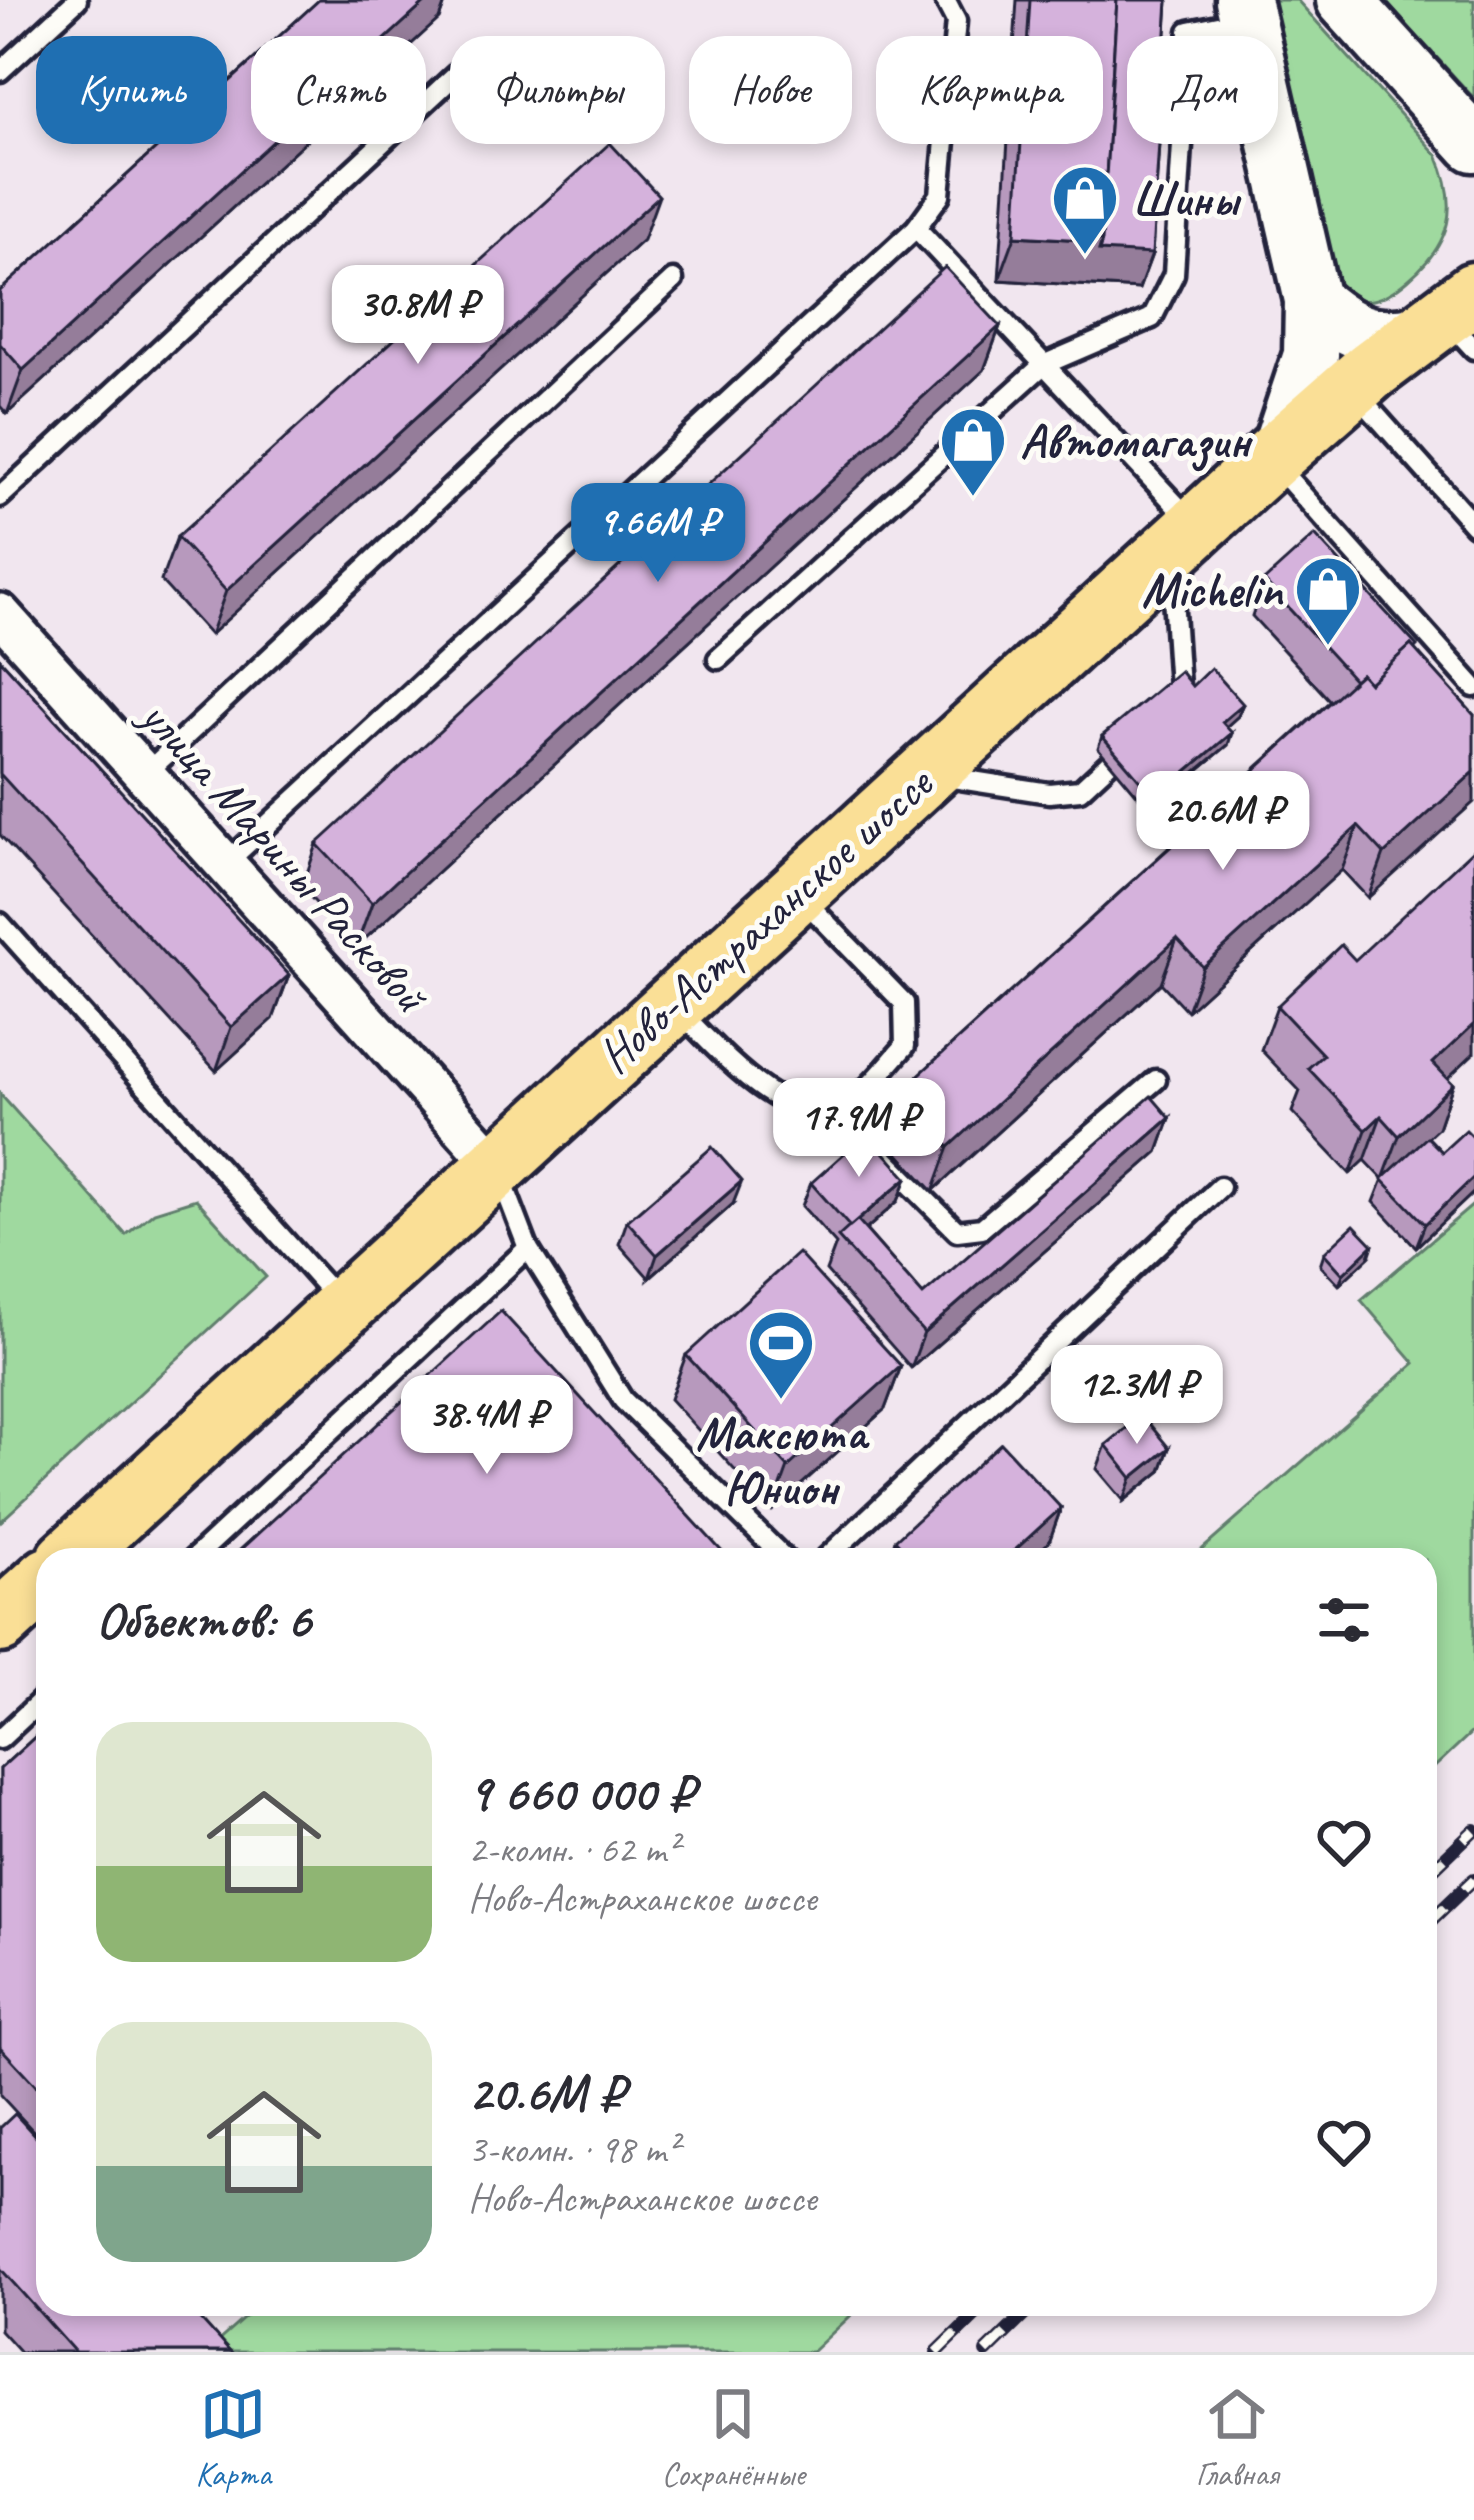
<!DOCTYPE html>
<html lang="ru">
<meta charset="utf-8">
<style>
body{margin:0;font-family:Caveat,sans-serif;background:#f7f7f7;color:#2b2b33;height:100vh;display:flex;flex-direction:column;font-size:45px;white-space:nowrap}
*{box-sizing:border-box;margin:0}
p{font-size:39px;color:#7c7c81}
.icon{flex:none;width:66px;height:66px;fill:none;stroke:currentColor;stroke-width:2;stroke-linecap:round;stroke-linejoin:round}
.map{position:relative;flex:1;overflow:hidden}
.drawer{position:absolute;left:36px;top:1548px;width:1401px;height:768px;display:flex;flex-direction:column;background:#fff;border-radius:36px;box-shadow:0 6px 18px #0003}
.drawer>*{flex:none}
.top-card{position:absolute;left:36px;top:36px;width:1404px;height:108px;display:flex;gap:24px}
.price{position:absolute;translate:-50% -102px;padding:0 27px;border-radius:24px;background:#fff;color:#222;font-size:39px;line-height:78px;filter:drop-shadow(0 3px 6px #0008)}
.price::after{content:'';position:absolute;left:50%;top:72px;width:36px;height:27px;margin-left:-18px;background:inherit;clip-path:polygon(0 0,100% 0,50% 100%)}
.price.current{background:#1f6fb2;color:#fff}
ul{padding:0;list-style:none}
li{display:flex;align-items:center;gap:36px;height:300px;padding:0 60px}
li span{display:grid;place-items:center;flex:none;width:336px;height:240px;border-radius:36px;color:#555}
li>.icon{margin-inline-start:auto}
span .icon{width:144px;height:144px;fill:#fffc;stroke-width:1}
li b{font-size:51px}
h2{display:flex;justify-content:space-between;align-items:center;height:144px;padding:0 60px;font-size:51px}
.pill{padding:0 42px;border-radius:36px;background:#fff;box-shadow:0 6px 18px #0003;font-size:42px;line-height:108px}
.pill.current{background:#1f6fb2;color:#fff}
.tabs{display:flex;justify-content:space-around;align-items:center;height:168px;border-top:3px solid #e1e1e2;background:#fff;font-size:33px;color:#7c7c81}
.tabs a{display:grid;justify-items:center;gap:6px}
.tabs .current{color:#1f6fb2}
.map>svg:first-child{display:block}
.green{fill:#9fd99f;stroke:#607e6d;stroke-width:3}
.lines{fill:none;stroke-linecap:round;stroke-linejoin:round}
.service-casing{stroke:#22223b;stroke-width:27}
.minor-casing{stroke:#22223b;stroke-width:48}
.secondary-casing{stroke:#22223b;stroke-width:63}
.primary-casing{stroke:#22223b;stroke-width:69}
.service{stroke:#fdfcf7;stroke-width:18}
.minor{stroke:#fdfcf7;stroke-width:39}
.secondary{stroke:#fdfcf7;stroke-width:54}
.primary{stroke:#fadf96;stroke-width:60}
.rail-casing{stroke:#22223b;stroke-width:14}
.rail{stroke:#fdfcf7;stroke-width:9;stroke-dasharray:27;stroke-linecap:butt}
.wall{fill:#b799bd;stroke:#22223b;stroke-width:3}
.shaded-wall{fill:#957d9a;stroke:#22223b;stroke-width:3}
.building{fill:#d5b2dc;stroke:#22223b;stroke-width:3}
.labels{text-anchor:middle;stroke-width:10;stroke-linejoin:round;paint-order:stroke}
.poi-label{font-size:48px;font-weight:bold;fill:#22223b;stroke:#fdfcf7;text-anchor:start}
.street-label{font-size:48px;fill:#22223b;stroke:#fdfcf7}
</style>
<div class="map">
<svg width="1474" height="2352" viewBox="0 0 1474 2352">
<rect width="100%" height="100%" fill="#f1e6ef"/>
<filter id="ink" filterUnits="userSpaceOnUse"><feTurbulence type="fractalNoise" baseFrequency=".00833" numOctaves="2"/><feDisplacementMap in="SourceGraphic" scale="24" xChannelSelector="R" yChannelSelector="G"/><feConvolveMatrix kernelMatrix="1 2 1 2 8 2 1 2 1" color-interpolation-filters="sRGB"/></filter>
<g filter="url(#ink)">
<g class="green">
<path d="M 1264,0 L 1297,0 L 1437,155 C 1460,207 1451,244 1408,280 C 1381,303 1365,306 1332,293 Z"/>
<path d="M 1384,0 L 1474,0 L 1474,98 Z"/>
<path d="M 0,1094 L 126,1235 L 154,1212 L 196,1199 L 266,1277 L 0,1522 Z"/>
<path d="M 1474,1204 L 1474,1730 L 1425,1776 L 1425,1560 L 1190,1560 L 1415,1363 L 1361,1300 Z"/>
<path d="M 260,2304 L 863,2304 L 812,2352 L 206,2352 Z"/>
</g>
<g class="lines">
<g class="service-casing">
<g id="service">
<path d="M 0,71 L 77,0"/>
<path d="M 916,228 L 1192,522"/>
<path d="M 1450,323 L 1474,349"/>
<path d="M 1358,395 L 1474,525"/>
<path d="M 1274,463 L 1474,687"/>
<path d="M 0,497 L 480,52"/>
<path d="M 1171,567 L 1179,687"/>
<path d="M 718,659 L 1043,365 L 1152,318 L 1174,274 L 1189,31 L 1243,20"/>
<path d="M 940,776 L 1049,793 L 1080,790 L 1110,762"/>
<path d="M 142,777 L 673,280"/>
<path d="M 225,864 L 916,228 L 940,195 L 956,21 L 945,0"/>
<path d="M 0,923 L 337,1299"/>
<path d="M 678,1010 C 714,1045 790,1136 845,1105 C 868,1092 887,1065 905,1046 L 904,1003 L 804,900"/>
<path d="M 844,1106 L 873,1147 L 957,1231 L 982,1228 L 1156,1080"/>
<path d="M 500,1175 L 528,1248 L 623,1400 L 786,1560"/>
<path d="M 192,1560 L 528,1248"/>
<path d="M 824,1560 L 1220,1187"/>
<path d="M 0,1739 L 48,1694"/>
</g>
</g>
<g class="minor-casing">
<path id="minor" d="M 0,614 L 496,1165"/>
</g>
<g class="secondary-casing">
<g id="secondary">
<path d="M 1243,0 L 1312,300 L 1311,355 L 1279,451"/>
<path d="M 1344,0 L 1474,144"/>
<path d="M 1312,300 C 1345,330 1372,343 1417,333"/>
</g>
</g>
<g class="primary-casing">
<g id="primary">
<path d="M 67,1560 L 1279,451 L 1370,371 L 1474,293"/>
<path d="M 0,1622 L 48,1578"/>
</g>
</g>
<use href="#service" class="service"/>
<use href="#minor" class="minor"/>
<use href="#secondary" class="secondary"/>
<use href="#primary" class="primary"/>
<g class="rail-casing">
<g id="rail">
<path d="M 1425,1877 L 1474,1830"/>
<path d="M 1425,1926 L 1474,1879"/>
<path d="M 937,2352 L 986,2304"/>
<path d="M 986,2352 L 1035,2304"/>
</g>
</g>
<use href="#rail" class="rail"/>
</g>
<g class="wall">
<path d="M 319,0 L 446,0 L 439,19 L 7,414 L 0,406 L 0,291 Z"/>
<path d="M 1017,0 L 1168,0 L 1152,254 L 1139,289 L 999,280 Z"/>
<path d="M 643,240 L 210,635 L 161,581 L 177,537 Z"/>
<path d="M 1000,326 L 984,370 L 356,947 L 302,888 L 317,844 Z"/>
<path d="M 1264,581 L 1415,650 L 1474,715 L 1368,898 L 1342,870 L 1187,1011 L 1161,983 L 933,1191 L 883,1137 L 899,1093 L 1330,701 L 1252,616 Z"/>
<path d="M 0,659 L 289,975 L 273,1019 L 216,1071 L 0,835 Z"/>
<path d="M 1192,686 L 1238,716 L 1226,727 L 1228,745 L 1150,810 L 1098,748 L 1102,736 Z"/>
<path d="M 1277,1006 L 1447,1078 L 1453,1084 L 1438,1128 L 1428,1137 L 1442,1152 L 1474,1138 L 1474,1192 L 1416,1247 L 1374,1202 L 1383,1179 L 1365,1160 L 1350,1174 L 1292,1112 L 1300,1091 L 1261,1050 Z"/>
<path d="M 1170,1118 L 1158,1152 L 911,1368 L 826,1271 L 836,1244 L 802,1206 L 811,1183 L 907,1178 L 898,1201 L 866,1230 L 923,1295 Z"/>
<path d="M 733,1204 L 649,1278 L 619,1244 L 627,1221 Z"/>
<path d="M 1324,1253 L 1369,1257 L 1339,1285 L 1320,1265 Z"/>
<path d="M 686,1355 L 901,1366 L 885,1409 L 772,1511 L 670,1399 Z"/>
<path d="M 1106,1445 L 1169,1448 L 1161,1471 L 1124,1501 L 1097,1469 Z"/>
<path d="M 1061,1508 L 1049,1542 L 1029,1560 L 887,1560 L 895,1540 Z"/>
<path d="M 48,1725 L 48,2147 L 0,2095 L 0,1769 Z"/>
<path d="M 0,2128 L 230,2352 L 20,2352 L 0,2330 Z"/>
</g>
<g class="shaded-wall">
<path d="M 428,0 L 446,0 L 439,19 L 7,414 L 23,370 Z"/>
<path d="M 659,196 L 643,240 L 210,635 L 226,591 Z"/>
<path d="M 1015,236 L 1102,241 L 1152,254 L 1139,289 L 999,280 Z"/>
<path d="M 1000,326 L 984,370 L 356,947 L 372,903 Z"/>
<path d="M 1243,704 L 1238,716 L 1218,734 L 1222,722 Z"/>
<path d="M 1232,733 L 1228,745 L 1150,810 L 1155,798 Z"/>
<path d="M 1474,772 L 1474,802 L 1368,898 L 1384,854 Z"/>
<path d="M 1358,826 L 1342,870 L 1187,1011 L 1203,967 Z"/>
<path d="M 1177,939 L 1161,983 L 933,1191 L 949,1147 Z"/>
<path d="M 289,975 L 273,1019 L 216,1071 L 231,1027 Z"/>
<path d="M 1474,1024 L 1474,1053 L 1417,1107 L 1433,1063 Z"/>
<path d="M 1453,1084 L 1438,1128 L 1383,1179 L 1399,1136 Z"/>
<path d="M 1381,1116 L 1365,1160 L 1350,1174 L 1366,1130 Z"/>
<path d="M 1170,1118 L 1158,1152 L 911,1368 L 924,1333 Z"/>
<path d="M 1474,1177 L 1474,1192 L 1416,1247 L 1425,1224 Z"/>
<path d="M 907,1178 L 898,1201 L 847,1246 L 850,1227 Z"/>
<path d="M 742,1181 L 733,1204 L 649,1278 L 657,1255 Z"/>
<path d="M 1373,1245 L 1369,1257 L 1339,1285 L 1343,1274 Z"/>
<path d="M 901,1366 L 885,1409 L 772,1511 L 788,1467 Z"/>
<path d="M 1169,1448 L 1161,1471 L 1124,1501 L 1132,1478 Z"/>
<path d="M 1061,1508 L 1049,1542 L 1029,1560 L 1004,1560 Z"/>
</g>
<g class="building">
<path d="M 319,0 L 428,0 L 23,370 L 0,344 L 0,291 Z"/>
<path d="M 1030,0 L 1117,0 L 1102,241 L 1015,236 Z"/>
<path d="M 1117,0 L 1168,0 L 1152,254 L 1099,251 L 1102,241 Z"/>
<path d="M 610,143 L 659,196 L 226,591 L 177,537 Z"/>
<path d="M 945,267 L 1000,326 L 372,903 L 317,844 Z"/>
<path d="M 1315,535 L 1417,646 L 1414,649 L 1411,645 L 1369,683 L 1361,674 L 1354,680 L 1264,581 Z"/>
<path d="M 1411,645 L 1474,715 L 1474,772 L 1384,854 L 1358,826 L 1203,967 L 1177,939 L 949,1147 L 899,1093 L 1361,674 L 1369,683 Z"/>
<path d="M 0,659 L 289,975 L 231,1027 L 0,774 Z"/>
<path d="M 1211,668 L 1243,704 L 1222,722 L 1232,733 L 1155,798 L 1102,736 L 1180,671 L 1192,686 Z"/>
<path d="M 1474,849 L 1474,1024 L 1433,1063 L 1453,1084 L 1399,1136 L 1381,1116 L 1366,1130 L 1308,1068 L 1323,1055 L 1277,1006 L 1341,945 L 1355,960 Z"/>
<path d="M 1151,1096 L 1170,1118 L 924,1333 L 838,1237 L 857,1220 L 923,1295 Z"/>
<path d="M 1466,1130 L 1474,1138 L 1474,1177 L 1425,1224 L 1382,1179 L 1427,1137 L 1442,1152 Z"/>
<path d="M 867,1133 L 907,1178 L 850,1227 L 811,1183 Z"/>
<path d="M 712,1147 L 742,1181 L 657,1255 L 627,1221 Z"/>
<path d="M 1354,1225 L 1373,1245 L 1343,1274 L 1324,1253 Z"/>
<path d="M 798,1253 L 901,1366 L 788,1467 L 686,1355 Z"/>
<path d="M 501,1311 L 727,1557 L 724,1560 L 229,1560 Z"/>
<path d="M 1142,1415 L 1169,1448 L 1132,1478 L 1106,1445 Z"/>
<path d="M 1001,1443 L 1061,1508 L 1004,1560 L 913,1560 L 895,1540 Z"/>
<path d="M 48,1725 L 48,2099 L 0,2047 L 0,1769 Z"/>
<path d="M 15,2114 L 48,2150 L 48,2304 L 187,2304 L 230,2352 L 75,2352 L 0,2268 L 0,2128 Z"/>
</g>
</g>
<defs>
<g id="shop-pin" transform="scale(3.45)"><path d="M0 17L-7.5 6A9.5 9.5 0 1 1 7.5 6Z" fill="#1f6fb2" stroke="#fdfcf7"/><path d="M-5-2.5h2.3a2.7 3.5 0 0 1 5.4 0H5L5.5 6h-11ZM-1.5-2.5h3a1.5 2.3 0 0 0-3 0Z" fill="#fff"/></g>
<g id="stadium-pin" transform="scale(3.45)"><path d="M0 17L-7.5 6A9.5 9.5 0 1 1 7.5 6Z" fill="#1f6fb2" stroke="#fdfcf7"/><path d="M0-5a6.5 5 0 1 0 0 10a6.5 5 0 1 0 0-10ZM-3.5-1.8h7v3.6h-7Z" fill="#fff"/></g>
</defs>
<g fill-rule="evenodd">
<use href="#shop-pin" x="1085" y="198"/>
<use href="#shop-pin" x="973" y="440"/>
<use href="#shop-pin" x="1328" y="589"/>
<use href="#stadium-pin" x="781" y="1343"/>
</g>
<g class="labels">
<g class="poi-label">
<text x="1132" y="215">Шины</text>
<text x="1020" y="457">Автомагазин</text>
<text x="1282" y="606" text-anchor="end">Michelin</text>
<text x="781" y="1449" text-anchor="middle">Максюта<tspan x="781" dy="55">Юнион</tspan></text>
</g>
<g class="street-label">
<text transform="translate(285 855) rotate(48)" y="17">улица Марины Расковой</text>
<text transform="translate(764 919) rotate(-42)" y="17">Ново-Астраханское шоссе</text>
</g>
</g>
</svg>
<b class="price" style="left:418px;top:367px">30.8M ₽</b>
<b class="price current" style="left:658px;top:585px">9.66M ₽</b>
<b class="price" style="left:1223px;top:873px">20.6M ₽</b>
<b class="price" style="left:859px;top:1180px">17.9M ₽</b>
<b class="price" style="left:1137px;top:1447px">12.3M ₽</b>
<b class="price" style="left:487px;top:1477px">38.4M ₽</b>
<div class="top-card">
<a class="pill current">Купить</a>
<a class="pill">Снять</a>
<a class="pill">Фильтры</a>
<a class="pill">Новое</a>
<a class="pill">Квартира</a>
<a class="pill">Дом</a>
</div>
<section class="drawer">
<h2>Объектов: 6<svg class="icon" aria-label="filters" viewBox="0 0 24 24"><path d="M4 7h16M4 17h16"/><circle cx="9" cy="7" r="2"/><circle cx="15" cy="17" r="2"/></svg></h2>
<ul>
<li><span style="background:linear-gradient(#dfe7d0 60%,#8fb573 0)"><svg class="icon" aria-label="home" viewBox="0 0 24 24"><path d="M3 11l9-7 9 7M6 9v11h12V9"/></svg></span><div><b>9 660 000 ₽</b><p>2-комн. · 62 m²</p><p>Ново-Астраханское шоссе</p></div><svg class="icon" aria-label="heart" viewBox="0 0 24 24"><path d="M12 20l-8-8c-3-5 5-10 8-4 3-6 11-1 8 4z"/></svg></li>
<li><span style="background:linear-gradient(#dfe7d0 60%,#7fa58c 0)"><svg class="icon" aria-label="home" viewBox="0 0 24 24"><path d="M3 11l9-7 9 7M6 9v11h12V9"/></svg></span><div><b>20.6M ₽</b><p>3-комн. · 98 m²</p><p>Ново-Астраханское шоссе</p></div><svg class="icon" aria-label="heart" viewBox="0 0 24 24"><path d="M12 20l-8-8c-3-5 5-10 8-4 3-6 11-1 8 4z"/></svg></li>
</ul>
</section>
</div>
<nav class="tabs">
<a class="current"><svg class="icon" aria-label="map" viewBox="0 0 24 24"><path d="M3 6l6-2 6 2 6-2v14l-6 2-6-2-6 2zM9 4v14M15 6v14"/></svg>Карта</a>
<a><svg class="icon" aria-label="saved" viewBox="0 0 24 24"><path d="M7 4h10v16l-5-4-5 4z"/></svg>Сохранённые</a>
<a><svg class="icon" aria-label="home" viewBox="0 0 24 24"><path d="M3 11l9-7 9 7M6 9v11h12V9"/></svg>Главная</a>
</nav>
